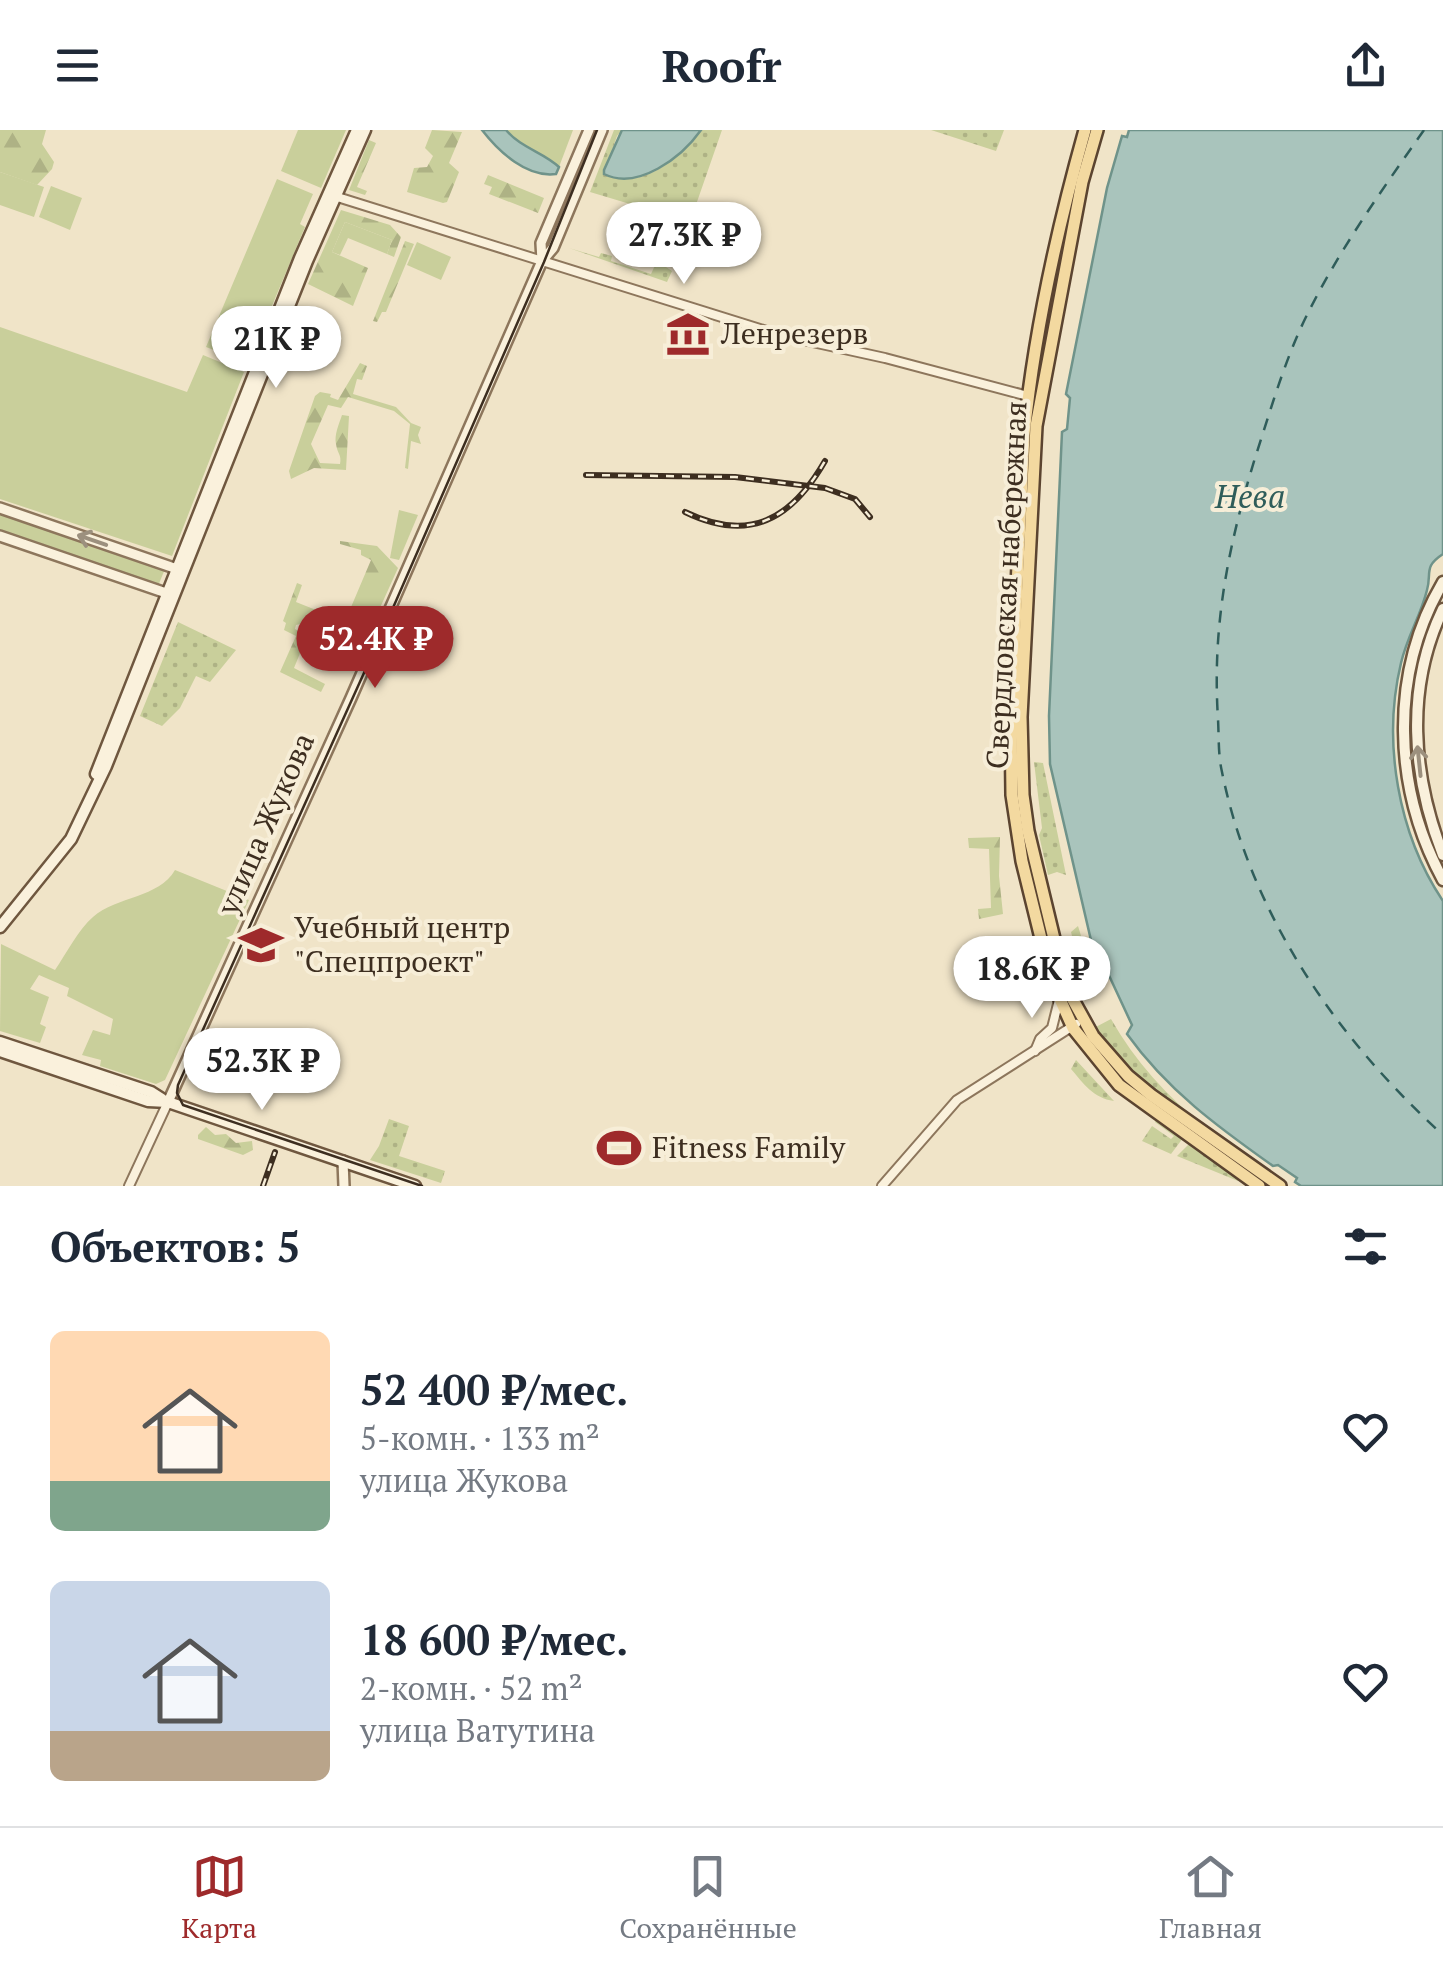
<!DOCTYPE html>
<html lang="ru">
<meta charset="utf-8">
<style>
body{margin:0;font-family:"PT Serif",serif;background:#f2f2f3;color:#1f2937;height:100vh;display:flex;flex-direction:column;font-size:38px;white-space:nowrap}
*{box-sizing:border-box;margin:0}
p{font-size:32px;color:#747a83}
.icon{flex:none;width:55px;height:55px;fill:none;stroke:currentColor;stroke-width:2;stroke-linecap:round;stroke-linejoin:round}
.map{position:relative;height:1056px;overflow:hidden}
.side{display:flex;flex-direction:column;background:#fff;flex:1}
.side>*{flex:none}
.price{position:absolute;translate:-50% -85px;padding:0 22px;border-radius:35px;background:#fff;color:#222;font-size:32px;line-height:65px;filter:drop-shadow(0 2px 5px #0008)}
.price::after{content:'';position:absolute;left:50%;top:60px;width:30px;height:22px;margin-left:-15px;background:inherit;clip-path:polygon(0 0,100% 0,50% 100%)}
.price.active{background:#9e2a2b;color:#fff}
ul{padding:0;list-style:none}
li{display:flex;align-items:center;gap:30px;height:250px;padding:0 50px}
li span{display:grid;place-items:center;flex:none;width:280px;height:200px;border-radius:15px;color:#555}
li>.icon{margin-inline-start:auto}
span .icon{width:120px;height:120px;fill:#fffc;stroke-width:1}
li b{font-size:42px}
h2{display:flex;justify-content:space-between;align-items:center;height:120px;padding:0 50px;font-size:42px}
header{display:flex;justify-content:space-between;align-items:center;height:130px;padding:0 50px;background:#fff;font-size:45px;font-weight:800}
.tabs{display:flex;justify-content:space-around;align-items:center;height:140px;border-top:2px solid #e0e1e3;background:#fff;font-size:28px;color:#747a83}
.tabs a{display:grid;justify-items:center;gap:5px}
.tabs .active{color:#9e2a2b}
.map>svg:first-child{display:block}
.grass{fill:url(#grass-dots)}
.forest{fill:url(#forest-firs)}
.green{fill:#c9cf9b}
.water{fill:#a9c4bc;stroke:#6f938a;stroke-width:2.5}
.lines{fill:none;stroke-linecap:round;stroke-linejoin:round}
.ferry{stroke:#2f5d5a;stroke-width:2.5;stroke-dasharray:12 10;stroke-linecap:butt}
.minor-casing{stroke:#8d765c;stroke-width:12}
.tertiary-casing{stroke:#8d765c;stroke-width:14}
.secondary-casing{stroke:#6f573f;stroke-width:15}
.primary-casing{stroke:#5b4430;stroke-width:16}
.minor{stroke:#faf1dc;stroke-width:8}
.tertiary{stroke:#faf1dc;stroke-width:9}
.secondary{stroke:#faf1dc;stroke-width:10}
.primary{stroke:#f3d9a0;stroke-width:11}
.tram{stroke:#3d2e20;stroke-width:2.5}
.rail-casing{stroke:#3d2e20;stroke-width:6}
.rail{stroke:#f7eed8;stroke-width:2.5;stroke-dasharray:8;stroke-linecap:butt}
.oneway{stroke:#9c907e}
.labels{text-anchor:middle;stroke-width:8;stroke-linejoin:round;paint-order:stroke}
.poi-label{font-size:30px;fill:#3d2e20;stroke:#f7eed8;text-anchor:start}
.street-label{font-size:30px;fill:#3d2e20;stroke:#f7eed8}
.water-label{font-size:32px;font-style:italic;fill:#2f5d5a;stroke:#f7eed8}
</style>
<header><svg class="icon" aria-label="menu" viewBox="0 0 24 24"><path d="M4 6h16M4 12h16M4 18h16"/></svg>Roofr<svg class="icon" aria-label="share" viewBox="0 0 24 24"><path d="M12 15V3M7 8l5-5 5 5M5 13v7h14v-7"/></svg></header>
<div class="map">
<svg width="1443" height="1056" viewBox="0 0 1443 1056">
<defs>
<pattern id="grass-dots" width="8" height="8" patternUnits="userSpaceOnUse" patternTransform="scale(2.5)"><rect width="8" height="8" fill="#c9cf9b"/><path d="M2 2h.1M6 6h.1" fill="none" stroke="#aeb285" stroke-width="1.8" stroke-linecap="round"/></pattern>
<pattern id="forest-firs" width="22" height="20" patternUnits="userSpaceOnUse" patternTransform="scale(2.5)"><rect width="22" height="20" fill="#c9cf9b"/><path d="M5 1l3.5 6h-7zM16 11l3.5 6h-7z" fill="#aeb285"/></pattern>
</defs>
<rect width="100%" height="100%" fill="#f0e4c8"/>
<g class="grass">
<path d="M 614,0 L 622,0 L 617,6 L 604,44 C 611,45 621,49 628,49 C 657,47 685,22 701,0 L 722,0 L 690,92 L 590,62 Z"/>
<path d="M 931,0 L 1004,0 L 996,21 Z"/>
<path d="M 569,118 L 599,127 L 601,123 L 612,126 L 611,131 L 651,144 L 657,131 L 672,141 L 667,152 Z"/>
<path d="M 178,492 L 236,520 L 210,552 L 196,546 L 180,578 L 162,596 L 140,586 Z"/>
<path d="M 1034,632 L 1043,633 L 1066,745 L 1057,742 L 1048,745 L 1039,705 L 1042,698 Z"/>
<path d="M 1078,796 L 1098,861 L 1089,865 L 1082,862 L 1065,808 L 1072,806 L 1071,802 Z"/>
<path d="M 1111,889 C 1135,931 1167,967 1206,997 L 1204,999 L 1133,947 L 1092,899 Z"/>
<path d="M 1076,930 L 1114,971 C 1093,968 1084,954 1071,939 Z"/>
<path d="M 389,989 L 409,996 L 399,1026 L 445,1041 L 441,1053 L 370,1030 L 379,1016 Z"/>
<path d="M 1156,990 L 1183,1008 L 1171,1024 L 1142,1011 L 1152,996 L 1171,1009 L 1174,1006 L 1155,992 Z"/>
<path d="M 1190,1013 L 1240,1048 L 1238,1051 L 1177,1026 Z"/>
</g>
<g class="forest">
<path d="M 0,0 L 46,0 L 42,14 L 54,32 L 52,39 L 37,55 L 0,42 Z"/>
<path d="M 432,0 L 462,2 L 449,33 L 459,42 L 447,72 L 443,73 L 407,62 L 414,38 L 427,37 L 433,26 L 425,18 Z"/>
<path d="M 369,10 L 376,13 L 357,57 L 367,61 L 365,65 L 349,60 Z"/>
<path d="M 488,45 L 544,68 L 538,83 L 489,64 L 492,57 L 484,54 Z"/>
<path d="M 341,80 L 390,95 L 401,107 L 394,127 L 387,124 L 392,110 L 345,92 L 332,122 L 368,138 L 353,176 L 308,154 Z"/>
<path d="M 405,111 L 414,114 L 386,182 L 382,182 L 377,192 L 373,191 Z"/>
<path d="M 360,233 L 367,236 L 362,250 L 357,249 L 353,264 L 396,277 L 411,293 L 421,297 L 418,305 L 421,314 L 411,311 L 408,339 L 405,338 L 410,294 L 394,281 L 348,267 L 341,278 L 328,275 L 311,314 L 320,333 L 340,334 C 342,325 337,323 336,314 C 334,305 339,294 342,285 L 349,286 L 346,340 L 314,338 L 291,349 L 289,341 L 315,266 L 320,262 L 331,264 L 330,267 L 338,270 Z"/>
<path d="M 340,411 L 377,416 L 398,438 L 356,531 L 341,524 L 342,521 L 335,517 L 330,505 L 308,492 L 296,495 L 295,499 L 307,506 L 294,538 L 325,554 L 321,562 L 280,542 L 296,506 L 284,500 L 286,493 L 283,491 L 297,453 L 302,455 L 296,472 L 321,482 L 320,487 L 343,496 L 371,430 L 361,425 L 361,420 L 340,414 Z"/>
<path d="M 1000,707 L 999,746 L 1003,784 L 979,789 L 978,779 L 991,778 L 989,719 L 969,718 L 968,708 Z"/>
<path d="M 206,997 L 215,1005 L 226,1004 L 236,1013 L 252,1011 L 253,1020 L 243,1025 L 198,1009 L 198,1005 Z"/>
</g>
<g class="green">
<path d="M 298,0 L 346,0 L 321,58 L 281,41 Z"/>
<path d="M 506,0 L 573,0 L 559,37 L 526,19 Z"/>
<path d="M 0,42 L 44,57 L 34,87 L 0,75 Z"/>
<path d="M 277,49 L 313,64 L 300,94 L 305,97 L 248,233 L 206,217 Z"/>
<path d="M 51,56 L 82,68 L 70,100 L 39,87 Z"/>
<path d="M 345,92 L 392,110 L 387,124 L 348,108 L 340,125 L 332,122 Z"/>
<path d="M 417,112 L 451,127 L 441,150 L 407,135 Z"/>
<path d="M 0,197 L 187,262 L 203,225 L 244,242 L 172,426 L 0,369 Z"/>
<path d="M 399,380 L 418,385 L 399,430 L 390,428 Z"/>
<path d="M 0,382 L 165,439 L 158,456 L 0,402 Z"/>
<path d="M 175,740 L 249,770 L 165,950 L 156,954 L 100,936 L 101,930 L 82,925 L 93,900 L 110,905 L 113,889 L 67,866 L 69,858 L 39,845 L 30,859 L 49,867 L 40,894 L 46,897 L 40,913 L 0,901 L 1,814 L 55,840 C 66,824 78,800 93,787 C 117,766 159,768 175,740 Z"/>
</g>
<g class="water">
<path d="M 482,0 L 506,0 C 521,18 543,22 559,37 L 556,44 C 527,48 499,22 482,0 Z"/>
<path d="M 622,0 L 701,0 C 682,27 638,61 604,44 L 604,40 Z"/>
<path d="M 1129,0 L 1443,0 L 1443,424 C 1423,437 1432,443 1427,460 C 1421,485 1407,507 1401,533 C 1382,612 1398,704 1443,771 L 1443,1056 L 1301,1056 L 1295,1052 L 1297,1048 L 1278,1035 L 1273,1036 C 1218,997 1167,960 1127,904 L 1132,895 L 1106,839 L 1097,836 L 1050,634 L 1049,586 L 1062,302 L 1067,299 L 1070,268 L 1066,264 L 1107,58 L 1122,6 L 1127,7 Z"/>
</g>
<g class="lines">
<path class="ferry" d="M 1424,0 C 1384,57 1342,116 1310,179 C 1286,225 1271,279 1255,328 C 1228,417 1212,496 1218,589 C 1219,606 1218,625 1222,642 C 1251,785 1337,909 1443,1005"/>
<g class="minor-casing">
<g id="minor">
<path d="M 331,65 L 776,204 L 885,228 L 1028,266"/>
<path d="M 1035,921 L 1040,909 L 1052,898 L 1059,870"/>
<path d="M 129,1056 L 168,972"/>
<path d="M 882,1056 L 957,970 L 1076,894"/>
</g>
</g>
<g class="tertiary-casing">
<g id="tertiary">
<path d="M 542,131 L 541,113 L 589,0"/>
<path d="M 0,378 L 180,440"/>
<path d="M 0,406 L 172,465"/>
<path d="M 168,972 L 351,568 L 542,131 L 553,118 L 602,0"/>
<path d="M 343,1031 L 344,1056"/>
</g>
</g>
<g class="secondary-casing">
<g id="secondary">
<path d="M 1443,452 C 1389,544 1393,658 1443,750"/>
<path d="M 1443,479 C 1405,558 1412,645 1443,725"/>
<path d="M 96,644 L 300,128 L 357,0"/>
<path d="M 0,797 L 71,709 L 106,636 L 307,131 L 365,0"/>
<path d="M 0,912 L 151,962 L 162,969"/>
<path d="M 0,921 L 148,971 L 168,972 L 415,1056"/>
</g>
</g>
<g class="primary-casing">
<g id="primary">
<path d="M 1085,0 C 1058,96 1034,206 1024,305 L 1011,586 L 1012,665 L 1022,731 L 1051,849 L 1073,898 L 1119,955 L 1259,1056"/>
<path d="M 1097,0 L 1082,52 L 1036,296 L 1021,587 L 1023,665 L 1028,701 L 1062,842 L 1072,868 L 1093,906 L 1128,946 L 1151,965 L 1280,1056"/>
</g>
</g>
<use href="#minor" class="minor"/>
<use href="#tertiary" class="tertiary"/>
<use href="#secondary" class="secondary"/>
<use href="#primary" class="primary"/>
<path class="tram" d="M 422,1056 L 183,975 L 177,963 L 178,955 L 382,503 L 544,132 L 597,0"/>
<g class="rail-casing">
<g id="rail">
<path d="M 586,345 L 735,347 L 825,358 L 855,369 L 870,387"/>
<path d="M 685,382 C 749,413 791,390 825,331"/>
<path d="M 263,1056 L 275,1022"/>
</g>
</g>
<use href="#rail" class="rail"/>
</g>
<defs><path id="oneway-shaft" d="M-6 0H5M1.5-3L5.5 0L1.5 3" fill="none" stroke-width="1.6" stroke-linecap="round" stroke-linejoin="round" transform="scale(2.5)"/></defs>
<g class="oneway">
<use href="#oneway-shaft" transform="translate(92 410) rotate(-161)"/>
<use href="#oneway-shaft" transform="translate(1419 631) rotate(-96)"/>
</g>
<defs>
<g id="museum-bare" transform="scale(3.45)"><path d="M0-6L6-3V-2H-6V-3ZM-5-1h2V3h-2ZM-1-1h2V3h-2ZM3-1h2V3H3ZM-6 4H6V6H-6Z" fill="#9e2a2b" stroke="#f7eed8" stroke-width="2.5" paint-order="stroke"/></g>
<g id="university-bare" transform="scale(3.45)"><path d="M0-5L7-2L0 1L-7-2ZM-4 1L0 2.5L4 1V4Q0 6-4 4Z" fill="#9e2a2b" stroke="#f7eed8" stroke-width="2.5" paint-order="stroke"/></g>
<g id="stadium-bare" transform="scale(3.45)"><path d="M0-5a6.5 5 0 1 0 0 10a6.5 5 0 1 0 0-10ZM-3.5-1.8h7v3.6h-7Z" fill="#9e2a2b" stroke="#f7eed8" stroke-width="2.5" paint-order="stroke"/></g>
</defs>
<g fill-rule="evenodd">
<use href="#museum-bare" x="688" y="204"/>
<use href="#university-bare" x="261" y="815"/>
<use href="#stadium-bare" x="619" y="1018"/>
</g>
<g class="labels">
<g class="poi-label">
<text x="721" y="214">Ленрезерв</text>
<text x="294" y="808">Учебный центр<tspan x="294" dy="34">"Спецпроект"</tspan></text>
<text x="652" y="1028">Fitness Family</text>
</g>
<g class="street-label">
<text transform="translate(1007 455) rotate(-87)" y="10">Свердловская набережная</text>
<text transform="translate(266 694) rotate(-66)" y="10">улица Жукова</text>
</g>
<g class="water-label">
<text x="1250" y="378">Нева</text>
</g>
</g>
</svg>
<b class="price" style="left:684px;top:157px">27.3K ₽</b>
<b class="price" style="left:276px;top:261px">21K ₽</b>
<b class="price active" style="left:375px;top:561px">52.4K ₽</b>
<b class="price" style="left:1032px;top:891px">18.6K ₽</b>
<b class="price" style="left:262px;top:983px">52.3K ₽</b>
</div>
<section class="side">
<h2>Объектов: 5<svg class="icon" aria-label="filters" viewBox="0 0 24 24"><path d="M4 7h16M4 17h16"/><circle cx="9" cy="7" r="2"/><circle cx="15" cy="17" r="2"/></svg></h2>
<ul>
<li><span style="background:linear-gradient(#ffd9b3 75%,#7fa58c 0)"><svg class="icon" aria-label="home" viewBox="0 0 24 24"><path d="M3 11l9-7 9 7M6 9v11h12V9"/></svg></span><div><b>52 400 ₽/мес.</b><p>5-комн. · 133 m²</p><p>улица Жукова</p></div><svg class="icon" aria-label="heart" viewBox="0 0 24 24"><path d="M12 20l-8-8c-3-5 5-10 8-4 3-6 11-1 8 4z"/></svg></li>
<li><span style="background:linear-gradient(#c9d6e8 75%,#b9a48a 0)"><svg class="icon" aria-label="home" viewBox="0 0 24 24"><path d="M3 11l9-7 9 7M6 9v11h12V9"/></svg></span><div><b>18 600 ₽/мес.</b><p>2-комн. · 52 m²</p><p>улица Ватутина</p></div><svg class="icon" aria-label="heart" viewBox="0 0 24 24"><path d="M12 20l-8-8c-3-5 5-10 8-4 3-6 11-1 8 4z"/></svg></li>
</ul>
</section>
<nav class="tabs">
<a class="active"><svg class="icon" aria-label="map" viewBox="0 0 24 24"><path d="M3 6l6-2 6 2 6-2v14l-6 2-6-2-6 2zM9 4v14M15 6v14"/></svg>Карта</a>
<a><svg class="icon" aria-label="saved" viewBox="0 0 24 24"><path d="M7 4h10v16l-5-4-5 4z"/></svg>Сохранённые</a>
<a><svg class="icon" aria-label="home" viewBox="0 0 24 24"><path d="M3 11l9-7 9 7M6 9v11h12V9"/></svg>Главная</a>
</nav>
